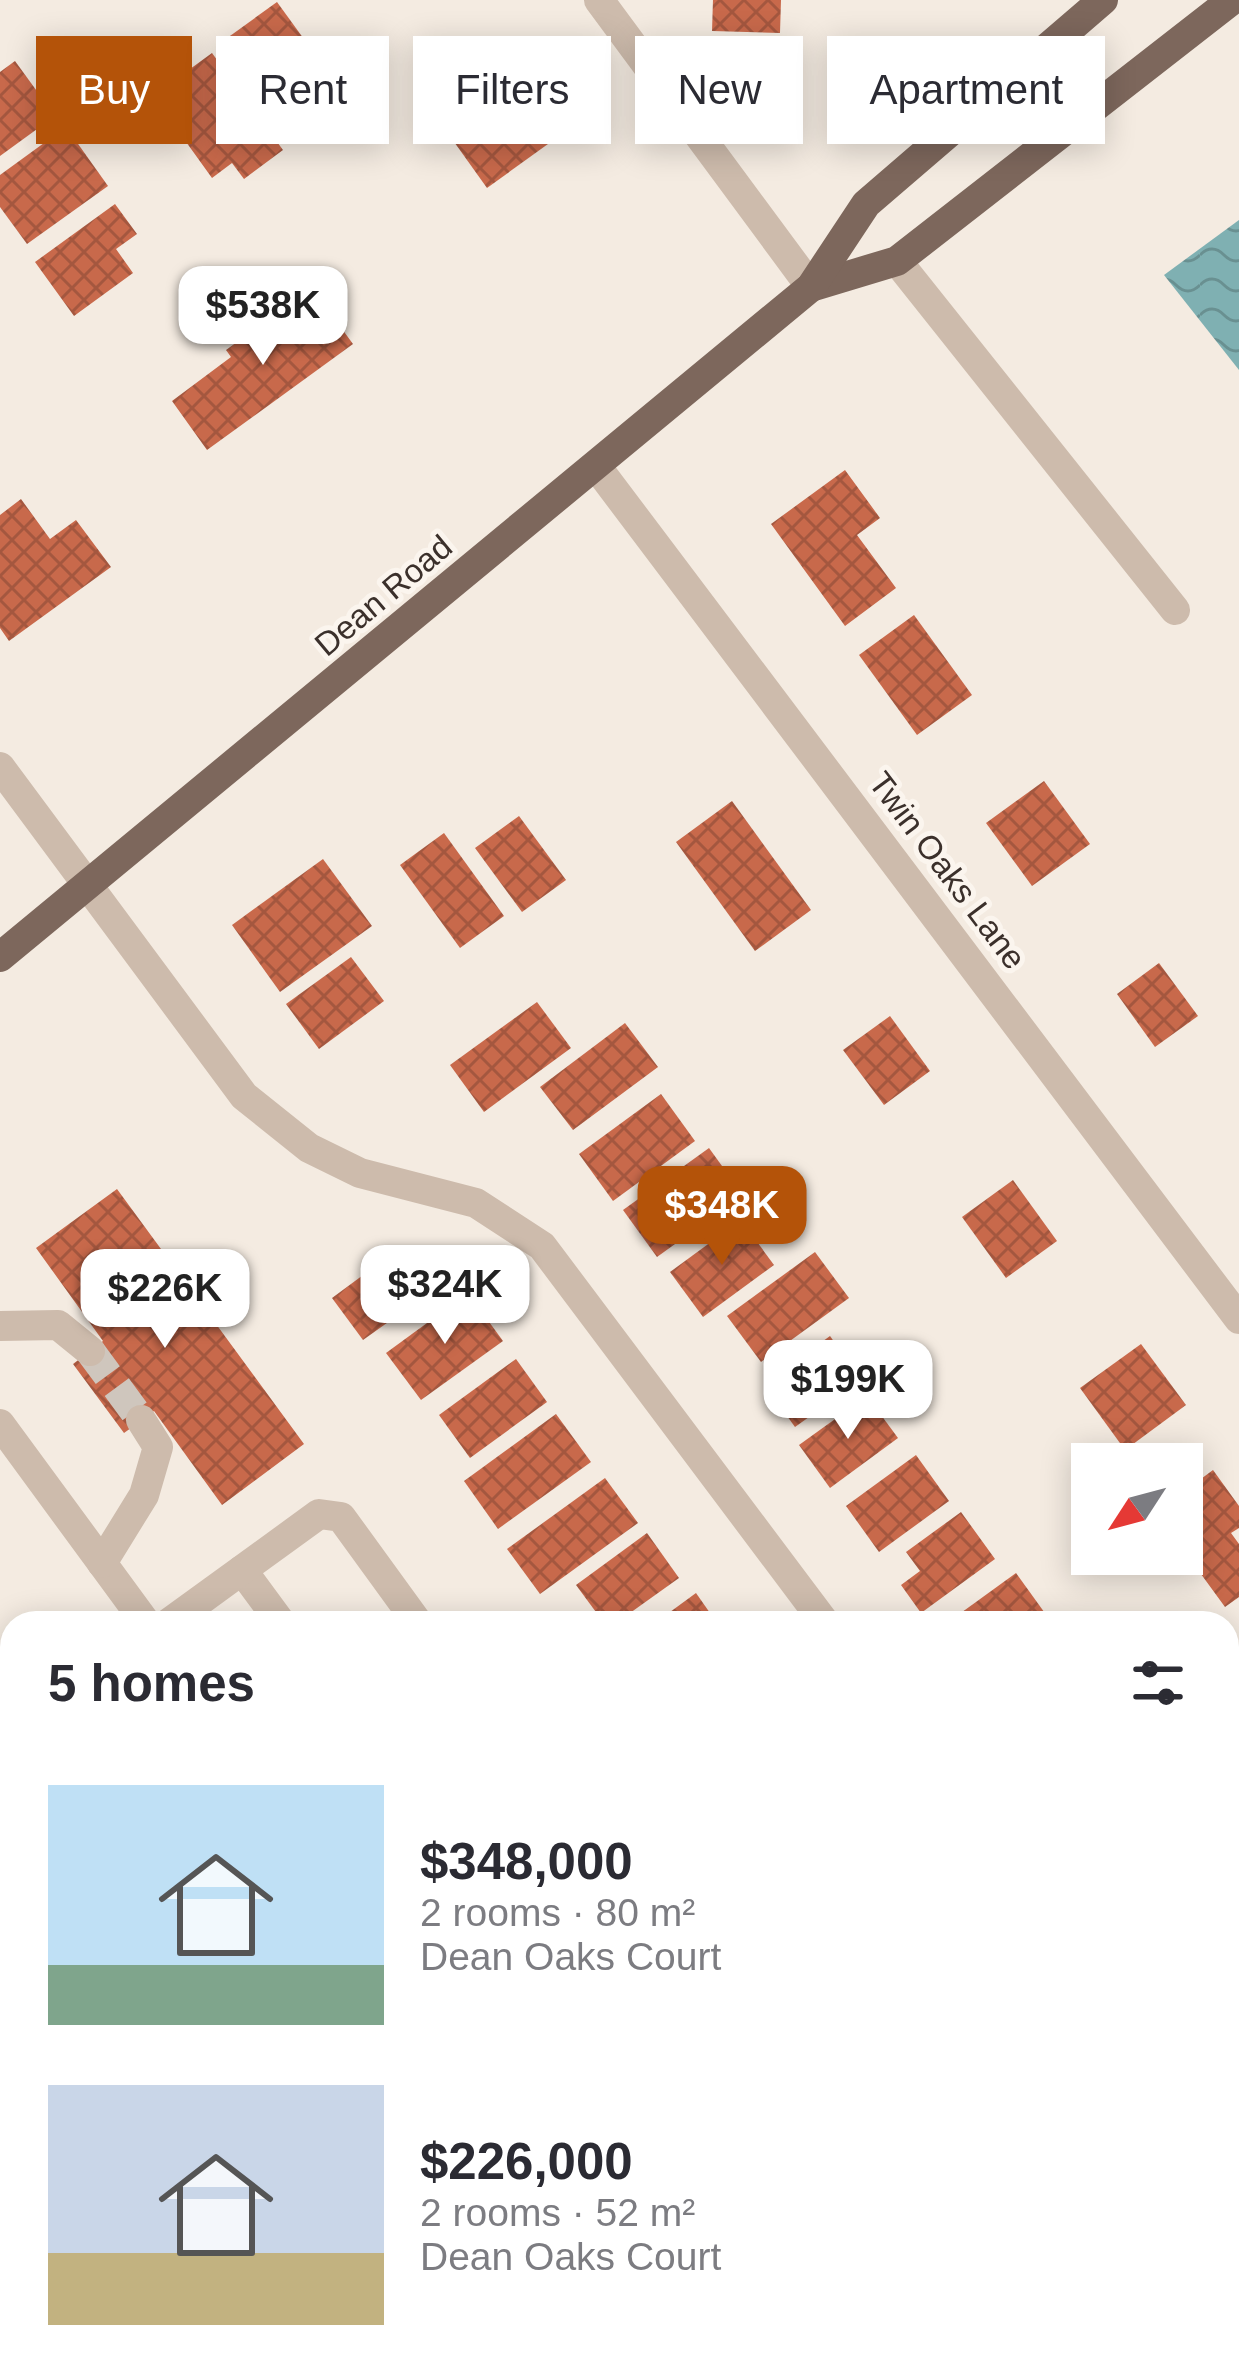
<!DOCTYPE html>
<meta charset="utf-8">
<style>
body{margin:0;font-family:Helvetica,sans-serif;background:#f7f7f7;color:#2b2b33;height:100vh;display:flex;flex-direction:column;font-size:45px;white-space:nowrap}
*{box-sizing:border-box;margin:0}
p{font-size:39px;color:#7c7c81}
.icon{flex:none;width:66px;height:66px;fill:none;stroke:currentColor;stroke-width:2;stroke-linecap:round;stroke-linejoin:round}
.map{position:relative;flex:1;overflow:hidden}
.drawer{position:absolute;left:0px;top:1611px;width:1239px;height:768px;display:flex;flex-direction:column;background:#fff;border-radius:36px 36px 0 0;box-shadow:0 6px 30px #0003}
.drawer>*{flex:none}
.guide{position:absolute;left:36px;top:36px;width:1167px;height:108px;display:flex;gap:24px}
.needle{width:78px;rotate:234deg}
.controls{position:absolute;left:1071px;top:1443px;display:grid;gap:24px}
.controls a{display:grid;place-items:center;width:132px;height:132px;border-radius:0px;background:#fff;box-shadow:0 6px 30px #0003;font-size:60px}
.price{position:absolute;translate:-50% -102px;padding:0 27px;border-radius:24px;background:#fff;color:#222;font-size:39px;line-height:78px;filter:drop-shadow(0 3px 6px #0008)}
.price::after{content:'';position:absolute;left:50%;top:72px;width:36px;height:27px;margin-left:-18px;background:inherit;clip-path:polygon(0 0,100% 0,50% 100%)}
.price.selected{background:#b45309;color:#fff}
ul{padding:0;list-style:none}
li{display:flex;align-items:center;gap:36px;height:300px;padding:0 48px}
li span{display:grid;place-items:center;flex:none;width:336px;height:240px;border-radius:0px;color:#555}
li>.icon{margin-inline-start:auto}
span .icon{width:144px;height:144px;fill:#fffc;stroke-width:1}
li b{font-size:51px}
h2{display:flex;justify-content:space-between;align-items:center;height:144px;padding:0 48px;font-size:51px}
.pill{padding:0 42px;border-radius:0px;background:#fff;box-shadow:0 6px 30px #0003;font-size:42px;line-height:108px}
.pill.selected{background:#b45309;color:#fff}
.map>svg:first-child{display:block}
.wetland{fill:url(#wetland-marsh)}
.water{fill:url(#water-waves)}
.building{fill:url(#building-cross-hatch)}
.lines{fill:none;stroke-linecap:round;stroke-linejoin:round}
.minor-tunnel{stroke:#cfc6bd;stroke-width:30;stroke-dasharray:30 15;stroke-linecap:butt}
.minor{stroke:#cdbbac;stroke-width:30}
.major{stroke:#7d675c;stroke-width:30}
.labels{text-anchor:middle;stroke-width:10;stroke-linejoin:round;paint-order:stroke}
.street-label{font-size:33px;fill:#3b302b;stroke:#fbf5ee}
</style>
<div class="map">
<svg width="1239" height="2379" viewBox="0 0 1239 2379">
<defs>
<pattern id="wetland-marsh" width="20" height="14" patternUnits="userSpaceOnUse" patternTransform="scale(3)"><rect width="20" height="14" fill="#b8c4a0"/><path d="M1 5h8M5 5V1M11 12h8M15 12V8" fill="none" stroke="#97a083"/></pattern>
<pattern id="water-waves" width="16" height="10" patternUnits="userSpaceOnUse" patternTransform="scale(3)"><rect width="16" height="10" fill="#7fb0b2"/><path d="M0 5q4-4 8 0t8 0" fill="none" stroke="#699091"/></pattern>
<pattern id="building-cross-hatch" width="8" height="8" patternUnits="userSpaceOnUse" patternTransform="scale(3)"><rect width="8" height="8" fill="#c8694b"/><path d="M0 0l8 8M0 8l8-8" fill="none" stroke="#a4573f"/></pattern>
</defs>
<rect width="100%" height="100%" fill="#f4ebe1"/>
<path class="wetland" d="M 1239,2064 L 1239,2379 L 921,2379 L 932,2367 L 1227,2367 L 1227,2065 Z"/>
<path class="water" d="M 1239,220 L 1239,370 L 1164,275 Z"/>
<g class="building">
<path d="M 713,0 L 781,0 L 780,33 L 712,31 Z"/>
<path d="M 277,2 L 338,86 L 284,125 L 223,41 Z"/>
<path d="M 212,53 L 283,150 L 244,179 L 232,163 L 212,178 L 153,96 Z"/>
<path d="M 15,61 L 55,116 L 0,156 L 0,72 Z"/>
<path d="M 512,95 L 548,144 L 487,188 L 452,139 Z"/>
<path d="M 66,127 L 108,186 L 27,244 L 0,207 L 0,175 Z"/>
<path d="M 115,204 L 137,234 L 116,249 L 133,273 L 74,316 L 35,262 Z"/>
<path d="M 312,288 L 353,344 L 207,450 L 172,401 L 231,357 L 226,350 Z"/>
<path d="M 845,470 L 880,518 L 857,535 L 896,588 L 845,626 L 771,524 Z"/>
<path d="M 21,499 L 50,539 L 76,520 L 111,567 L 9,641 L 0,628 L 0,515 Z"/>
<path d="M 914,615 L 972,695 L 917,735 L 859,655 Z"/>
<path d="M 1044,781 L 1090,844 L 1032,886 L 986,823 Z"/>
<path d="M 732,801 L 811,910 L 755,951 L 676,842 Z"/>
<path d="M 519,816 L 566,880 L 522,912 L 475,848 Z"/>
<path d="M 444,833 L 504,916 L 460,948 L 400,865 Z"/>
<path d="M 323,859 L 372,926 L 280,992 L 232,925 Z"/>
<path d="M 351,957 L 384,1001 L 319,1049 L 286,1004 Z"/>
<path d="M 1159,963 L 1198,1016 L 1155,1047 L 1117,994 Z"/>
<path d="M 537,1002 L 571,1048 L 484,1112 L 450,1065 Z"/>
<path d="M 890,1016 L 930,1071 L 884,1105 L 843,1050 Z"/>
<path d="M 625,1023 L 658,1067 L 573,1130 L 540,1087 Z"/>
<path d="M 661,1094 L 695,1141 L 613,1201 L 579,1154 Z"/>
<path d="M 709,1148 L 743,1195 L 657,1257 L 623,1210 Z"/>
<path d="M 1013,1180 L 1057,1241 L 1006,1278 L 962,1217 Z"/>
<path d="M 117,1189 L 304,1444 L 222,1505 L 154,1411 L 124,1433 L 73,1364 L 103,1341 L 36,1248 Z"/>
<path d="M 741,1220 L 774,1265 L 703,1317 L 670,1272 Z"/>
<path d="M 397,1250 L 429,1293 L 363,1340 L 332,1298 Z"/>
<path d="M 815,1252 L 849,1298 L 761,1362 L 727,1316 Z"/>
<path d="M 468,1293 L 503,1341 L 421,1400 L 386,1353 Z"/>
<path d="M 830,1336 L 861,1380 L 795,1427 L 764,1384 Z"/>
<path d="M 1141,1344 L 1186,1405 L 1125,1450 L 1080,1388 Z"/>
<path d="M 516,1359 L 547,1402 L 470,1458 L 439,1415 Z"/>
<path d="M 867,1396 L 898,1438 L 830,1488 L 799,1445 Z"/>
<path d="M 556,1414 L 591,1462 L 498,1529 L 464,1481 Z"/>
<path d="M 916,1455 L 949,1501 L 879,1552 L 846,1506 Z"/>
<path d="M 1213,1470 L 1239,1506 L 1239,1528 L 1231,1533 L 1239,1544 L 1239,1597 L 1225,1607 L 1182,1548 L 1182,1493 Z"/>
<path d="M 605,1478 L 638,1523 L 540,1594 L 507,1549 Z"/>
<path d="M 961,1512 L 995,1559 L 921,1613 L 901,1585 L 920,1571 L 906,1552 Z"/>
<path d="M 647,1533 L 679,1578 L 616,1623 L 604,1623 L 576,1585 Z"/>
<path d="M 1016,1573 L 1047,1616 L 1037,1623 L 947,1623 Z"/>
<path d="M 696,1593 L 717,1623 L 655,1623 Z"/>
<path d="M 12,2148 L 12,2342 L 0,2325 L 0,2157 Z"/>
<path d="M 30,2367 L 233,2367 L 235,2371 L 224,2379 L 39,2379 Z"/>
</g>
<g class="lines">
<path class="minor-tunnel" d="M 90,1351 L 141,1420"/>
<g class="minor">
<path d="M 599,0 L 811,287"/>
<path d="M 897,261 L 1175,610"/>
<path d="M 596,466 L 1239,1319"/>
<path d="M 0,767 L 244,1096 L 309,1148 L 360,1173 L 476,1203 L 542,1246 L 825,1623"/>
<path d="M 0,1326 L 58,1325 L 90,1351"/>
<path d="M 0,1424 L 146,1623"/>
<path d="M 102,1563 L 144,1495 L 158,1447 L 141,1420"/>
<path d="M 242,1570 L 281,1623"/>
<path d="M 169,1623 L 319,1514 L 341,1517 L 418,1623"/>
</g>
<g class="major">
<path d="M 811,287 L 897,261 L 1232,0"/>
<path d="M 0,957 L 811,287 L 866,204 L 1103,0"/>
</g>
</g>
<g class="labels">
<g class="street-label">
<text transform="translate(383 595) rotate(-40)" y="12">Dean Road</text>
<text transform="translate(948 870) rotate(53)" y="12">Twin Oaks Lane</text>
</g>
</g>
</svg>
<div class="controls">
<a><svg class="needle" viewBox="-14 -14 28 28"><path d="M0-13l5 13h-10z" fill="#e53935"/><path d="M0 13l5-13h-10z" fill="#7c7c81"/></svg></a>
</div>
<b class="price" style="left:263px;top:368px">$538K</b>
<b class="price selected" style="left:722px;top:1268px">$348K</b>
<b class="price" style="left:445px;top:1347px">$324K</b>
<b class="price" style="left:165px;top:1351px">$226K</b>
<b class="price" style="left:848px;top:1442px">$199K</b>
<div class="guide">
<a class="pill selected">Buy</a>
<a class="pill">Rent</a>
<a class="pill">Filters</a>
<a class="pill">New</a>
<a class="pill">Apartment</a>
</div>
<section class="drawer">
<h2>5 homes<svg class="icon" aria-label="filters" viewBox="0 0 24 24"><path d="M4 7h16M4 17h16"/><circle cx="9" cy="7" r="2"/><circle cx="15" cy="17" r="2"/></svg></h2>
<ul>
<li><span style="background:linear-gradient(#bfe0f5 75%,#7fa58c 0)"><svg class="icon" aria-label="home" viewBox="0 0 24 24"><path d="M3 11l9-7 9 7M6 9v11h12V9"/></svg></span><div><b>$348,000</b><p>2 rooms · 80 m²</p><p>Dean Oaks Court</p></div></li>
<li><span style="background:linear-gradient(#c9d6e8 70%,#c2b280 0)"><svg class="icon" aria-label="home" viewBox="0 0 24 24"><path d="M3 11l9-7 9 7M6 9v11h12V9"/></svg></span><div><b>$226,000</b><p>2 rooms · 52 m²</p><p>Dean Oaks Court</p></div></li>
</ul>
</section>
</div>
